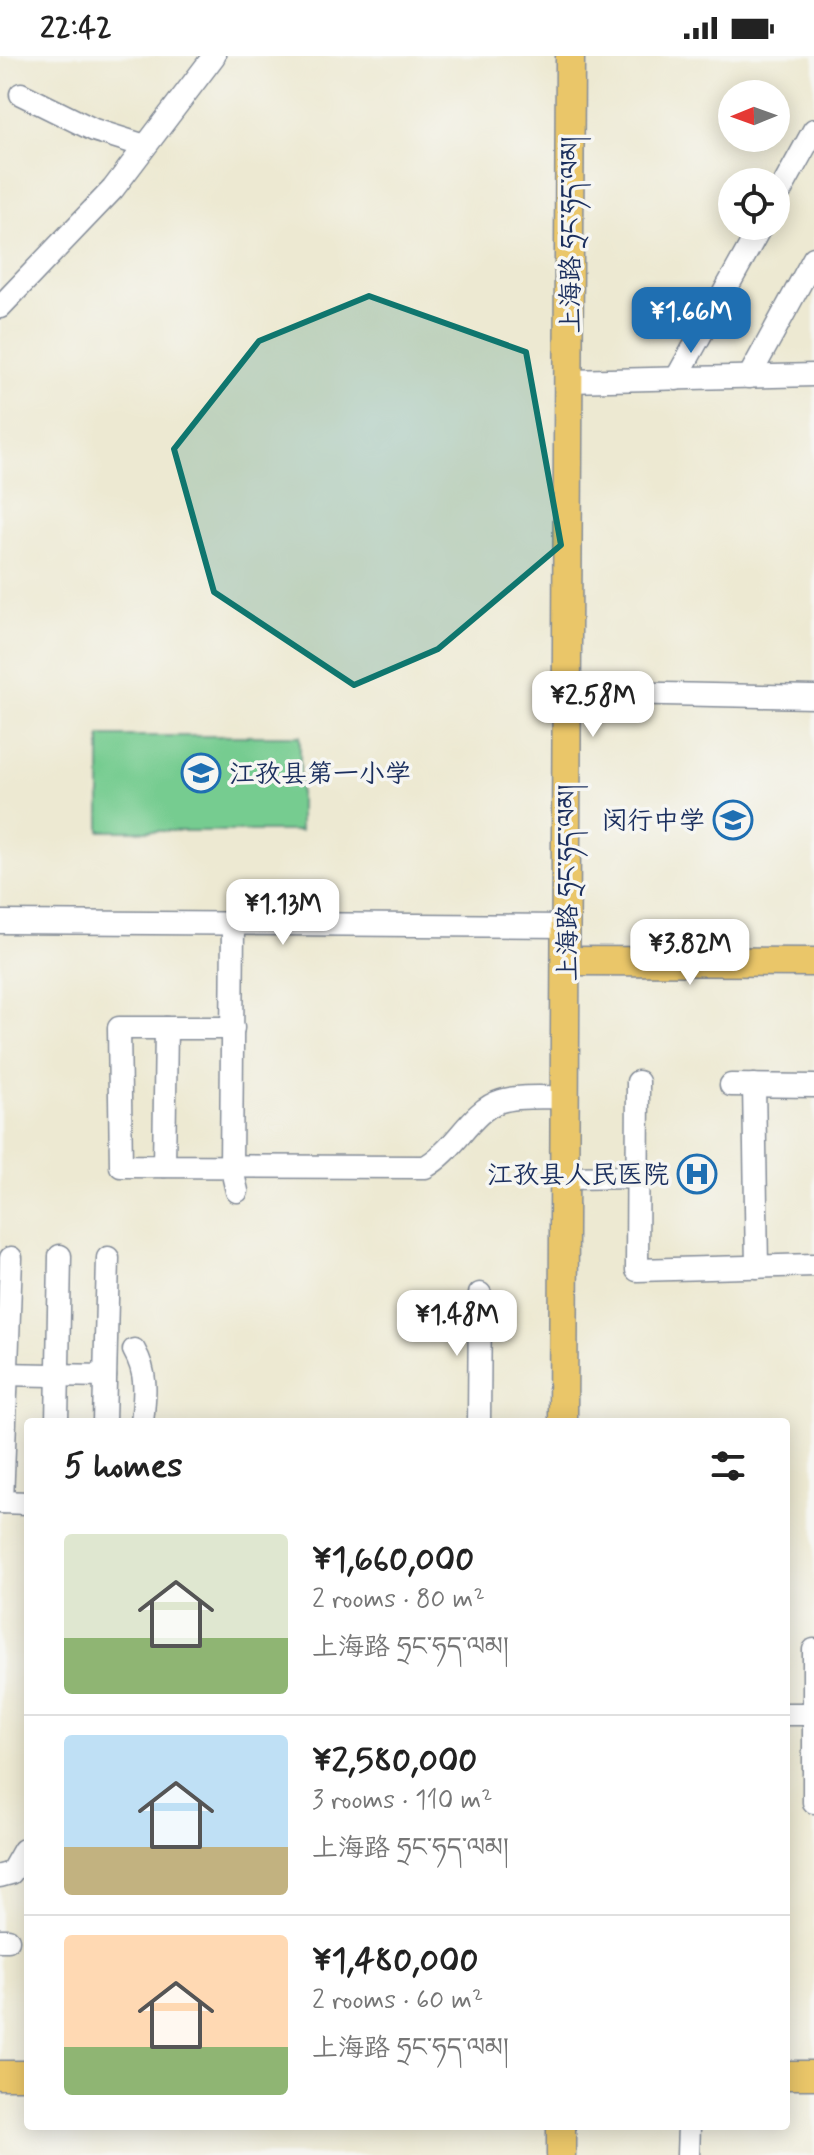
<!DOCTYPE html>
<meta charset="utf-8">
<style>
body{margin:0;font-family:Mynerve,"LXGW WenKai TC","Noto Serif Tibetan",sans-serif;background:#f6f6f6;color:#222;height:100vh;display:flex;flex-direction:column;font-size:30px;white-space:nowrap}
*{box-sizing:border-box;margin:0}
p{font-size:26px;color:#767676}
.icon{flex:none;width:44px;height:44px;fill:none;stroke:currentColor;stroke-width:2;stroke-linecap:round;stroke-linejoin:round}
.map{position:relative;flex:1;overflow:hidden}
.details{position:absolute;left:24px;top:1362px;width:766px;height:712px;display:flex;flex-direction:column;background:#fff;border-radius:8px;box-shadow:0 4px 20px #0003}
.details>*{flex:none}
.needle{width:52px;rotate:269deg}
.buttons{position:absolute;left:718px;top:24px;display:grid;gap:16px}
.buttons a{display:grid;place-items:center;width:72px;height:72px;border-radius:50%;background:#fff;box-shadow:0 4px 20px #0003;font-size:40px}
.price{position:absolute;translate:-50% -68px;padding:0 18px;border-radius:16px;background:#fff;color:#222;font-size:26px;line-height:52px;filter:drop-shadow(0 2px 4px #0008)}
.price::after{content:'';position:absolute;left:50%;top:48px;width:24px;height:18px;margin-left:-12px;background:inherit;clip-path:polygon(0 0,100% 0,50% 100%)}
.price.active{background:#1f6fb2;color:#fff}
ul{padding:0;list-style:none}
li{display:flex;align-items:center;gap:24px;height:200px;padding:0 40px}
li+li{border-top:2px solid #e0e0e0}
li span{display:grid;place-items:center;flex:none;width:224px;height:160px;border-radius:8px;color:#555}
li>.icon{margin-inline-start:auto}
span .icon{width:96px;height:96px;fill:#fffc;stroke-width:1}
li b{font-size:34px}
h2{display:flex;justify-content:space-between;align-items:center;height:96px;padding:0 40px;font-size:34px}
.status{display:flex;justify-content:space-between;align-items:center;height:56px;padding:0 40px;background:#fff;direction:ltr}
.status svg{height:22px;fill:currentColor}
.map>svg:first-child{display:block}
.green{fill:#76cc90;stroke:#487e77;stroke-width:2}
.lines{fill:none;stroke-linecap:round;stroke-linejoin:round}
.minor-casing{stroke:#848c98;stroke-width:25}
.major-casing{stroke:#848c98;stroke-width:31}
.minor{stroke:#fff;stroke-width:22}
.major{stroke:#eac669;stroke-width:28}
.marked{fill:#0f766e;fill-opacity:0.2;stroke:#0f766e;stroke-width:6;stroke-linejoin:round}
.labels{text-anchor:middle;stroke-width:7;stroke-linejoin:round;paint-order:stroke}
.street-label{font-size:26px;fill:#1b2f5e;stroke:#f6f6f2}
.poi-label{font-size:26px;fill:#1b2f5e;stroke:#f6f6f2;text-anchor:end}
</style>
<div class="status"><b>22:42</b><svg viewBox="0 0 49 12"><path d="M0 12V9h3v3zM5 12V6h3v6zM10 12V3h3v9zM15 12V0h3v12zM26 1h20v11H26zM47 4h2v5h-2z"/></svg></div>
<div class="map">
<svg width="814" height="2099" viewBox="0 0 814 2099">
<rect width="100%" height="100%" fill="#f6f6f2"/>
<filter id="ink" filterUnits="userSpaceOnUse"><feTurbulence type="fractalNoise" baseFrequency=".0125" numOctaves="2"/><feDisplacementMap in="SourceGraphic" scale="16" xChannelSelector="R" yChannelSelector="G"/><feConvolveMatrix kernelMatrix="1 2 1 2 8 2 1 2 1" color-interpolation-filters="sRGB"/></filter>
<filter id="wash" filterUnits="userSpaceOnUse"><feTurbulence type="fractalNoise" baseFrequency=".006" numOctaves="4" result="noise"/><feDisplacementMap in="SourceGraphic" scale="32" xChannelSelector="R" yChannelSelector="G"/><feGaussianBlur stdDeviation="1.8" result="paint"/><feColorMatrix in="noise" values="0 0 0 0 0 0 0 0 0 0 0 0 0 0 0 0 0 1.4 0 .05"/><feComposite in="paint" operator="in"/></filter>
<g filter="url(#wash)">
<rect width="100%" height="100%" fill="#ede9d2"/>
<rect class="green" x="100" y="680" width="200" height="95"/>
</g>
<g filter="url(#ink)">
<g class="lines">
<g class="minor-casing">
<g id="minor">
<path d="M 21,38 L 94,74 L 145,90"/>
<path d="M 776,143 L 814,74"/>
<path d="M 0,251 L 113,133 L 214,0"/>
<path d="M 749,321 L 814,202"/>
<path d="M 676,323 L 761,170"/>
<path d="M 569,325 L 814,319"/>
<path d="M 568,636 L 814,641"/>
<path d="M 0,866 L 567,870"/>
<path d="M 233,868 L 231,1110 L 237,1135"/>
<path d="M 233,972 L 119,972 L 121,1110 L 425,1111 C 456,1094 471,1054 501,1045 C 520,1039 546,1042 565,1041"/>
<path d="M 638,1026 L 637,1214 L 814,1209"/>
<path d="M 731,1029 L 814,1030"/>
<path d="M 754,1029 L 757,1211"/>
<path d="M 164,1110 L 166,972"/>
<path d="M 565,1122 L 637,1121"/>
<path d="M 134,1294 C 148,1318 145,1339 142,1366"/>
<path d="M 0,1318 L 105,1320"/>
<path d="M 57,1366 L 60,1200"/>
<path d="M 104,1366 L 108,1202"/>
<path d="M 479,1366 L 480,1238"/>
<path d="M 0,1446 L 28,1447"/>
<path d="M 2,1446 L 11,1202"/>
<path d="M 814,1594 L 814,1746"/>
<path d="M 786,1658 L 813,1658"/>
<path d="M 0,1820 L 11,1817 L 24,1794"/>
<path d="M 0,1884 L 8,1884"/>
<path d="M 688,2099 L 689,2070"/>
</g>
</g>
<g class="major-casing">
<g id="major">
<path d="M 566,905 L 814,906"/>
<path d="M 563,1366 L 570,0"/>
<path d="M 0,2019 L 28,2019"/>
<path d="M 786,2019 L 814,2019"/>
<path d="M 561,2070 L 561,2099"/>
</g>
</g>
<use href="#minor" class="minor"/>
<use href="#major" class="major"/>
</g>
</g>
<path class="marked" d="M 369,240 L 526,296 L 561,489 L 438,593 L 354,629 L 214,536 L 174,393 L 259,285 Z"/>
<defs>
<g id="school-ring" transform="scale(2)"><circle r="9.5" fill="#f6f6f2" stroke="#1f6fb2" stroke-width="1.5"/><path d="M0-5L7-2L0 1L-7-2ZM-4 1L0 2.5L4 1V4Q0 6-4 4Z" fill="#1f6fb2"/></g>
<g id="hospital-ring" transform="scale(2)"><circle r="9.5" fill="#f6f6f2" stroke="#1f6fb2" stroke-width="1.5"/><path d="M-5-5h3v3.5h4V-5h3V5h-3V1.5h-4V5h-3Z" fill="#1f6fb2"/></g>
</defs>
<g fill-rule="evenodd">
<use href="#school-ring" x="201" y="717"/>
<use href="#school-ring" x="733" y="764"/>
<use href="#hospital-ring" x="697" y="1118"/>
</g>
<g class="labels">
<g class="street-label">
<text transform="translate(570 179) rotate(-90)" y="9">上海路 ཧྲང་ཧད་ལམ།</text>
<text transform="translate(567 827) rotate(-90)" y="9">上海路 ཧྲང་ཧད་ལམ།</text>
</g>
<g class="poi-label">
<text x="229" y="726" text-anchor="start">江孜县第一小学</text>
<text x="705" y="773">闵行中学</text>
<text x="669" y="1127">江孜县人民医院</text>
</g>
</g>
</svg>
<div class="buttons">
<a><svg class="needle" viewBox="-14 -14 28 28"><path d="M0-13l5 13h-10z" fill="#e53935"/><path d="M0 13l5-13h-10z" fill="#767676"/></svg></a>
<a><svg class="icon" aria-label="locate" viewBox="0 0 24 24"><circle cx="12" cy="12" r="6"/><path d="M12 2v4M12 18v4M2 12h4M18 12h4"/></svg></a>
</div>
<b class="price active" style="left:691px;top:299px">¥1.66M</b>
<b class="price" style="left:593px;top:683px">¥2.58M</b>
<b class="price" style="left:283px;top:891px">¥1.13M</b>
<b class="price" style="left:690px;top:931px">¥3.82M</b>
<b class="price" style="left:457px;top:1302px">¥1.48M</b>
<section class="details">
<h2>5 homes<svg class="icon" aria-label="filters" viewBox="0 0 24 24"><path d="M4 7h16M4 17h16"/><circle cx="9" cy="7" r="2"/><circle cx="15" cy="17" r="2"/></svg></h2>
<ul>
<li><span style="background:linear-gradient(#dfe7d0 65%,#8fb573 0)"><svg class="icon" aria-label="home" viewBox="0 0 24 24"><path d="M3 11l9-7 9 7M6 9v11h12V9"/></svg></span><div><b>¥1,660,000</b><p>2 rooms · 80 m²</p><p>上海路 ཧྲང་ཧད་ལམ།</p></div></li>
<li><span style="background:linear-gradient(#bfe0f5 70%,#c2b280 0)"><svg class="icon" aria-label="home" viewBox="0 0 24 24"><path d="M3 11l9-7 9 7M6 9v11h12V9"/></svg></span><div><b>¥2,580,000</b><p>3 rooms · 110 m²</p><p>上海路 ཧྲང་ཧད་ལམ།</p></div></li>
<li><span style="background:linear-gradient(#ffd9b3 70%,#8fb573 0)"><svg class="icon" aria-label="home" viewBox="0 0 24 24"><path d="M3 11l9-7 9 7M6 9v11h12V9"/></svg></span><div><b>¥1,480,000</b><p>2 rooms · 60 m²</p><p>上海路 ཧྲང་ཧད་ལམ།</p></div></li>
</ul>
</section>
</div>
